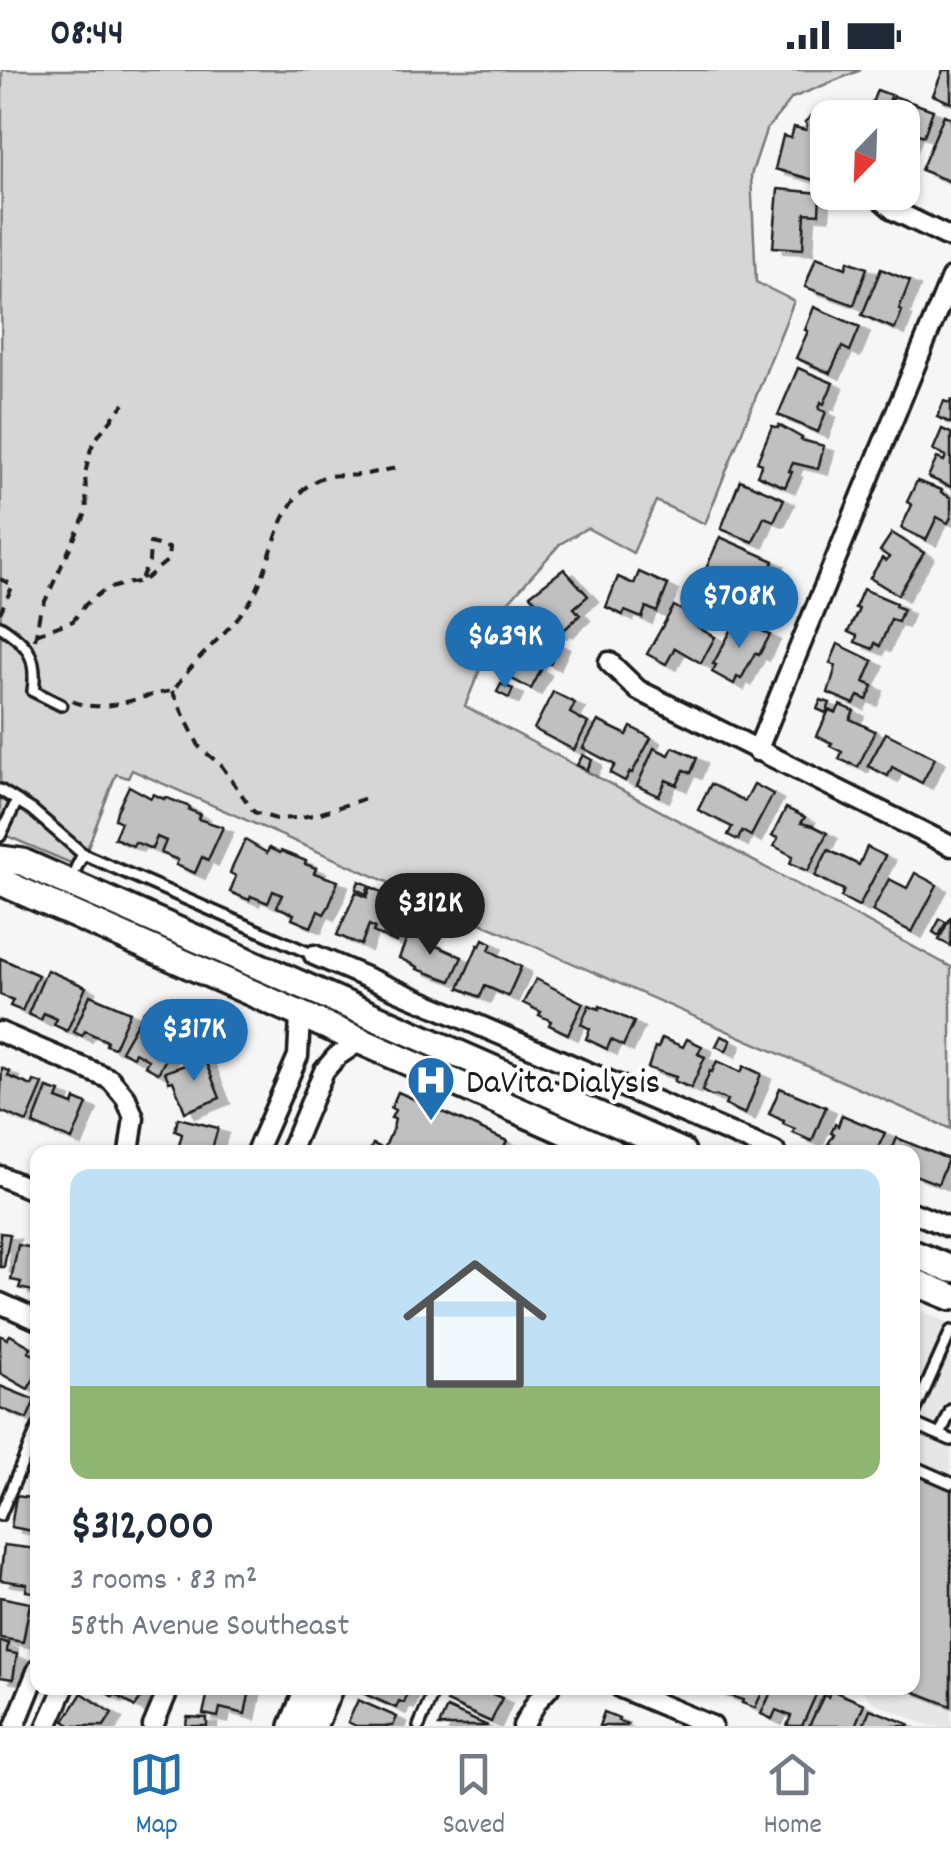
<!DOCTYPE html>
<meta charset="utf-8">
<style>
body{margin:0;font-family:Dekko,sans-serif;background:#f6f6f7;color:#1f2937;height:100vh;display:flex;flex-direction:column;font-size:38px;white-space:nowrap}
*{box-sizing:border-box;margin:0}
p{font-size:32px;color:#747a83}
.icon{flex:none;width:55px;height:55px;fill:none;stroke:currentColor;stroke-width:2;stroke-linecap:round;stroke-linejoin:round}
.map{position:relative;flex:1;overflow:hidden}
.side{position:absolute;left:30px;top:1075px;width:890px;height:550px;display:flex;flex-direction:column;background:#fff;border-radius:20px;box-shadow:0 2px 8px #0004}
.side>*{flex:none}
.needle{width:65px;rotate:203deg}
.buttons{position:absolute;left:810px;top:30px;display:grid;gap:20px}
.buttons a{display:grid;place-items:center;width:110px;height:110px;border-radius:20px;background:#fff;box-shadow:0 2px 8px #0004;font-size:50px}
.price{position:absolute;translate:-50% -85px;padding:0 22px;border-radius:35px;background:#1f6fb2;color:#fff;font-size:32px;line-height:65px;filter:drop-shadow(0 2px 5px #0008)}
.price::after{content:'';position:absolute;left:50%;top:60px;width:30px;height:22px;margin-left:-15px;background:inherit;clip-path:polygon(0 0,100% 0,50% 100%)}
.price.active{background:#222;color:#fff}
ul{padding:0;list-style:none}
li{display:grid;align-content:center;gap:20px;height:530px;padding:0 40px}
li+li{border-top:2px solid #e0e1e3}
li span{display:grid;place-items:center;height:310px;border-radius:20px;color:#555}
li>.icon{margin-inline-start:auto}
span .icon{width:180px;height:180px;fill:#fffc;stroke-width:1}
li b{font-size:42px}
.status{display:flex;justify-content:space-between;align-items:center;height:70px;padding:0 50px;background:#fff;direction:ltr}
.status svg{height:28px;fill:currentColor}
.tabs{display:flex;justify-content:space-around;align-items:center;height:140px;border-top:2px solid #e0e1e3;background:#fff;font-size:28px;color:#747a83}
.tabs a{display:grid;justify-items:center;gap:5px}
.tabs .active{color:#1f6fb2}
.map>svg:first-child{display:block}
.built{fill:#e6e6e6}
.green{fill:#d6d6d6;stroke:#797979;stroke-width:2.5}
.building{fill:#c0c0c0;stroke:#1c1c1c;stroke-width:2.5;filter:url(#shadow)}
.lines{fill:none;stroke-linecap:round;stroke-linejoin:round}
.lane-casing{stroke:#1c1c1c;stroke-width:16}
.street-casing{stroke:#1c1c1c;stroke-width:25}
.secondary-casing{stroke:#1c1c1c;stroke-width:32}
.path{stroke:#1c1c1c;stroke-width:4;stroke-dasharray:10 8;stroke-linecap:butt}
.lane{stroke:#fff;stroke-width:9}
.street{stroke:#fff;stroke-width:18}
.secondary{stroke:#fff;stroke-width:25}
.labels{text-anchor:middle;stroke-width:8;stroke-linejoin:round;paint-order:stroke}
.poi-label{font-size:35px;fill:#1c1c1c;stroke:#fff;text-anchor:start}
</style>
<div class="status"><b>08:44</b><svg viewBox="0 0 49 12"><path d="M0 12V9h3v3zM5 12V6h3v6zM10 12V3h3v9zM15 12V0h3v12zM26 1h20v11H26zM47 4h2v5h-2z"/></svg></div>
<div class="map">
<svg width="951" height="1656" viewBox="0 0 951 1656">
<defs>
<filter id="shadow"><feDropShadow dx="10" dy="5.5" stdDeviation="0" flood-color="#0004"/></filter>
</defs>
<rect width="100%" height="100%" fill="#f6f6f6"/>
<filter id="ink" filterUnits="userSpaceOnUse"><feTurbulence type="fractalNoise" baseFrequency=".01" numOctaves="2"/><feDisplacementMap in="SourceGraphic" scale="20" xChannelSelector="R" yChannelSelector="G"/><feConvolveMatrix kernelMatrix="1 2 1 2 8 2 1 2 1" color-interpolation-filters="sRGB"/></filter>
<g filter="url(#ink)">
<path class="built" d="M 913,1237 L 951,1254 L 951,1656 L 929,1656 L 873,1632 L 859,1618 L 912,1618 Z"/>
<path class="green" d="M 2,0 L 861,0 L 792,28 L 766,60 L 751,105 L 756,212 L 794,231 L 705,454 L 656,431 L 633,483 L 587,458 L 560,474 L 505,536 L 492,557 L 482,594 L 465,636 L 951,897 L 951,1059 L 132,700 L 128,708 L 116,704 L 80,797 L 0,763 Z"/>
<g class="building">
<path d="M 943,0 L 951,0 L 951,33 L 933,25 Z"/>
<path d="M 877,20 L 891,25 L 889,33 L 891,34 L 894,26 L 933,40 L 924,66 L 912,62 L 906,78 L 902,77 L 902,48 L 866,48 Z"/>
<path d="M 822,36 L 833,48 L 828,48 L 828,72 L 825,79 L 828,80 L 828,98 L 821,112 L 775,99 L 783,66 L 791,68 L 794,57 L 806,60 L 807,55 L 805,52 Z"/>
<path d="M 944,45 L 951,48 L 951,112 L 921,100 Z"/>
<path d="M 778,119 L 820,123 L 819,144 L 805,143 L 803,179 L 773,177 Z"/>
<path d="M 816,187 L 846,198 L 848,191 L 867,198 L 854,235 L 805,217 Z"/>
<path d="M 881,199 L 910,211 L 899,239 L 902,241 L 895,259 L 862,245 Z"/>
<path d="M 814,237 L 860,257 L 850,281 L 842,277 L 830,303 L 796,288 L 808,261 L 805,260 Z"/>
<path d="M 798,298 L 833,313 L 824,334 L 821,332 L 819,339 L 826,342 L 818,362 L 778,345 Z"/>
<path d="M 951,329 L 951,353 L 937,347 L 944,331 L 949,333 Z"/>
<path d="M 779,355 L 802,368 L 801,370 L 824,376 L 818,399 L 793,393 L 789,401 L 792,402 L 785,417 L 757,405 L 762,394 L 757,392 L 772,356 L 778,358 Z"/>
<path d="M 942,359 L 951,363 L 951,417 L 928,407 L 937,388 L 944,391 L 946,386 L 933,380 Z"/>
<path d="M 740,410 L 784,429 L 774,451 L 764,447 L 753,472 L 721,459 Z"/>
<path d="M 917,411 L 942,420 L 941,422 L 951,428 L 951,447 L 948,453 L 937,447 L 926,470 L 901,458 L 912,435 L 907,432 Z"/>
<path d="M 892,463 L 924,483 L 898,525 L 870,508 L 882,488 L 886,491 L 889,487 L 880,481 Z"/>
<path d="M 720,467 L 774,491 L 765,512 L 739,500 L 726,529 L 698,517 Z"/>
<path d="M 564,499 L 588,526 L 574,538 L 580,545 L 563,561 L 561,559 L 557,562 L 547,555 L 544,558 L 527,543 L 537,533 L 530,525 Z"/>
<path d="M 639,502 L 668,515 L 657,542 L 646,537 L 642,548 L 625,541 L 623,545 L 606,537 L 618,507 L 634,514 Z"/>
<path d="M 863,519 L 896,533 L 895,536 L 903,539 L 898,552 L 891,549 L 880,576 L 875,573 L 873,579 L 855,572 L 857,566 L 848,562 L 859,539 L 855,538 Z"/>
<path d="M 674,536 L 699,550 L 695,556 L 715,567 L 701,593 L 675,578 L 666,594 L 647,584 Z"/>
<path d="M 738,548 L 770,565 L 759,585 L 755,583 L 741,609 L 737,607 L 734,614 L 712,602 L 716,595 L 713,594 Z"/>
<path d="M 513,551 L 559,574 L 550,594 L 538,588 L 534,596 L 541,600 L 531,619 L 497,601 L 509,574 L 503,571 Z"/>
<path d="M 838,574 L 873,591 L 864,612 L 873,616 L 867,630 L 858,626 L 854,634 L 828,623 L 836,596 L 830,593 Z"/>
<path d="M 501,614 L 513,619 L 509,628 L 497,622 Z"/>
<path d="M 553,622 L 575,633 L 570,643 L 588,653 L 574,680 L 534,659 Z"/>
<path d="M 821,630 L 830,633 L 826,643 L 817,639 Z"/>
<path d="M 840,635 L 854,641 L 850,649 L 875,661 L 858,697 L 839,689 L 842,682 L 830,676 L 832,673 L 817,666 L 829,640 L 836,643 Z"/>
<path d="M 598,651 L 627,665 L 631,657 L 651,668 L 632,703 L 630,702 L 625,711 L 610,703 L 615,695 L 583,678 Z"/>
<path d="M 886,663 L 935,688 L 922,713 L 892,697 L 888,706 L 868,696 Z"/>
<path d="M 673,677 L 697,688 L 691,703 L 684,700 L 677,715 L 666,710 L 659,726 L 637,716 L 654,678 L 669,685 Z"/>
<path d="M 583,685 L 592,690 L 587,700 L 577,695 Z"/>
<path d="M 711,714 L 745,731 L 754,714 L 773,724 L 751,766 L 742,761 L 738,770 L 728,765 L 732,757 L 698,740 Z"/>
<path d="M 129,716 L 151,728 L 153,724 L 164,729 L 165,727 L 190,737 L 189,740 L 200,744 L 198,749 L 223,757 L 208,790 L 202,787 L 195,803 L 176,795 L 178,790 L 161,783 L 166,771 L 157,767 L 152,779 L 135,772 L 133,776 L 114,768 L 121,752 L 115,749 L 117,741 Z"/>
<path d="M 786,738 L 805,747 L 801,753 L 813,756 L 827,763 L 808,801 L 790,793 L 793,786 L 774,776 L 778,768 L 772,766 Z"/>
<path d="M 245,770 L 267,783 L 269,778 L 280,783 L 281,781 L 306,791 L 305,794 L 316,798 L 314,803 L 338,811 L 329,836 L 324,844 L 318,841 L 311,857 L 292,849 L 294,844 L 277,837 L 282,825 L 273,821 L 268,833 L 251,826 L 249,830 L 230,822 L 236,806 L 230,803 L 233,795 Z"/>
<path d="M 867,777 L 885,786 L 859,836 L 841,827 L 844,820 L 815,806 L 828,780 L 859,795 Z"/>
<path d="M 915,803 L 937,815 L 912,862 L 872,841 L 889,809 L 907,818 Z"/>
<path d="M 359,811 L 369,815 L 366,824 L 356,819 Z"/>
<path d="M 371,817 L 386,824 L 382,833 L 408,844 L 396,872 L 373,862 L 375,858 L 369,855 L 361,875 L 337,865 L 356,822 L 367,827 Z"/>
<path d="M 951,846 L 951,876 L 939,870 Z"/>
<path d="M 940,849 L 946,852 L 939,866 L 933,862 Z"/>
<path d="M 409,864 L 462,887 L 451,911 L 417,899 L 418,897 L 399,888 Z"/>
<path d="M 483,869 L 492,873 L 489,880 L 521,897 L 508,926 L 485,916 L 480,927 L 459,918 L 478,875 L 480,876 Z"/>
<path d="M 0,888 L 38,905 L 22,941 L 10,936 L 13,930 L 0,925 Z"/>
<path d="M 47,900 L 86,917 L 67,961 L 54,955 L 57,949 L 44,943 L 41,950 L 28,944 Z"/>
<path d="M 536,909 L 583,933 L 568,964 L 549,955 L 551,951 L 539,945 L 541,942 L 523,933 Z"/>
<path d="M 90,925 L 130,942 L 114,978 L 106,975 L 107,971 L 85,961 L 82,966 L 74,962 Z"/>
<path d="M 589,935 L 599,939 L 600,936 L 634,952 L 623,976 L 611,970 L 607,979 L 586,969 L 590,959 L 581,954 Z"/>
<path d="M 144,941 L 181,962 L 158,1003 L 145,996 L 148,990 L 135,982 L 133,987 L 121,981 Z"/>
<path d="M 721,966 L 731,970 L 726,981 L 716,976 Z"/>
<path d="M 662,968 L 683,977 L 687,969 L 702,976 L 698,984 L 705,987 L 691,1018 L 674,1011 L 676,1007 L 648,998 L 655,977 L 658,978 Z"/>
<path d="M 204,988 L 220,1028 L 185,1042 L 173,1011 L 169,1012 L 165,1002 Z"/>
<path d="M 717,991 L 741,1002 L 744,996 L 761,1004 L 745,1044 L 725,1035 L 727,1030 L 717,1026 L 711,1026 L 702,1021 L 710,1001 L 712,1002 Z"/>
<path d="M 2,998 L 10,1002 L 8,1006 L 32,1016 L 34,1011 L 43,1014 L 27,1052 L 0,1041 Z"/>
<path d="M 47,1018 L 60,1022 L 57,1029 L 73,1035 L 75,1029 L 87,1034 L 72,1070 L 33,1054 Z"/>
<path d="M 780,1018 L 826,1037 L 812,1071 L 793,1063 L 795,1059 L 783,1054 L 784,1051 L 769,1044 Z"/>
<path d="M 398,1022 L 507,1071 L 502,1082 L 369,1082 L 373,1074 L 384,1079 L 393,1058 L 395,1049 L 391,1048 L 395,1040 L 391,1038 Z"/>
<path d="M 842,1045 L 885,1063 L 876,1082 L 855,1082 L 854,1080 L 851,1082 L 828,1074 L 834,1064 L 831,1063 L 835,1054 L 838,1056 Z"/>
<path d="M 178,1048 L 218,1058 L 211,1082 L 171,1082 L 172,1078 L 178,1079 L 182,1064 L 175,1061 Z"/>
<path d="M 897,1068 L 948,1089 L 938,1114 L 912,1104 L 912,1082 L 891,1082 Z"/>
<path d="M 0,1163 L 10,1164 L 4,1197 L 0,1197 Z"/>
<path d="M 18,1175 L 38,1179 L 38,1222 L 19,1218 L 21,1212 L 11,1210 Z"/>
<path d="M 0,1265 L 7,1269 L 10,1265 L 31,1277 L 28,1282 L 38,1287 L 38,1302 L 28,1319 L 0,1303 Z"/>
<path d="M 0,1316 L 35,1330 L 27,1349 L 0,1338 Z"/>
<path d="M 913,1403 L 951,1419 L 951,1636 L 905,1618 L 912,1618 Z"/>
<path d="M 16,1426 L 38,1429 L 38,1462 L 11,1457 Z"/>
<path d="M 4,1475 L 38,1479 L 38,1523 L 26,1521 L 27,1514 L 0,1510 Z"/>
<path d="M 0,1527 L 30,1533 L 23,1572 L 0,1568 Z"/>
<path d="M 0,1571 L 8,1573 L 7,1582 L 17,1584 L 13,1609 L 0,1607 Z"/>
<path d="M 99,1618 L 148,1618 L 135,1637 L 115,1624 L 113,1627 Z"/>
<path d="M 209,1618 L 238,1618 L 250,1620 L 245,1644 L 220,1638 L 218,1647 L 203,1644 Z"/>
<path d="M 360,1618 L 410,1618 L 404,1633 L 399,1631 L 396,1638 L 358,1621 Z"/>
<path d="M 454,1618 L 478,1618 L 502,1628 L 491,1652 L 447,1632 Z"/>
<path d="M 719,1618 L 764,1618 L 755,1638 L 742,1633 L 743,1630 L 717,1621 Z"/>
<path d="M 773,1618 L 819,1618 L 802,1656 L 787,1656 L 791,1646 L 776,1640 L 772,1649 L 761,1644 Z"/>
<path d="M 831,1620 L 864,1634 L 855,1656 L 809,1656 L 824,1625 L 828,1627 Z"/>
<path d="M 82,1623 L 112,1643 L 104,1656 L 72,1656 L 64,1651 Z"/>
<path d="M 358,1630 L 397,1647 L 393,1656 L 356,1656 L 348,1652 Z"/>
<path d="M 447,1638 L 488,1656 L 439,1656 Z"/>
<path d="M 870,1639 L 909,1654 L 909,1656 L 863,1656 Z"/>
<path d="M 604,1642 L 619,1648 L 618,1651 L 627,1654 L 626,1656 L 599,1656 Z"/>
<path d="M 187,1647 L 207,1648 L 207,1656 L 186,1656 Z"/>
</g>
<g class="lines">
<g class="lane-casing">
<g id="lane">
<path d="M 0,556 C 28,574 38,587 33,621 L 61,635"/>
<path d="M 0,720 L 32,740 L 83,784 L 76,798"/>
<path d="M 0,766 L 17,731"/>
<path d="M 83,784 L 314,885"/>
<path d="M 912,1348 L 951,1261"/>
<path d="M 912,1353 L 951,1370"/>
<path d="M 940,1365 L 951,1340"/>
<path d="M 912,1396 L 951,1413"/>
<path d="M 0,1445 L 38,1357"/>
<path d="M 419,1656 L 435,1618"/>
</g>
</g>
<g class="street-casing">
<g id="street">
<path d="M 873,122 L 895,141 L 951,168"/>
<path d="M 609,592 L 638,620 L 951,776"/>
<path d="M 757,681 L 951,208"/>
<path d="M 314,885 L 775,1082"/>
<path d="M 0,962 L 110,1009 L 126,1028 L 134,1048 L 129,1082"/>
<path d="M 256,1082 L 298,986 L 300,946"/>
<path d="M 290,1082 L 324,1001 L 336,987 L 358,972"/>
<path d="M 0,1106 L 38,1122"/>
<path d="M 912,1142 L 951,1158"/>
<path d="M 0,1233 L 38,1250"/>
<path d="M 621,1618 L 712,1656"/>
<path d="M 15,1656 L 38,1599"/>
<path d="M 47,1656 L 64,1618"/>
<path d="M 153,1656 L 169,1618"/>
<path d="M 523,1656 L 537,1631 L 549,1618"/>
</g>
</g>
<g class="secondary-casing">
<g id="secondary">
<path d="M 0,789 L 22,792 L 682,1082"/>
<path d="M 0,806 L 6,814 L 55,836 L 612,1082"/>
<path d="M 912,1183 L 951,1199"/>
<path d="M 912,1211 L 951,1227"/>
<path d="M 293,1656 L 309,1618"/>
<path d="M 313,1656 L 329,1618"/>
</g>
</g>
<g class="path">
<path d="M 0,509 L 13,515 L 0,543"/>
<path d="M 36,564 L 73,551 L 86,534 L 104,520 L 124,514 L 143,511 L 168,490 L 169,478 L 150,473 L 149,492 L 142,506 L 143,511"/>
<path d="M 35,570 L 40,542 L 87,441 L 85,404 L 91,378 L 100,363 L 124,334"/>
<path d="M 172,621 L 200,678 L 221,695 L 254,742 L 276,749 L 296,748 L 318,744 L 366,728"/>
<path d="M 72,631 C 104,646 141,624 173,621 C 194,589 227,564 249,533 C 274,497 275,427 321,408 C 334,403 346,407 359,405 C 371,404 384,400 397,398"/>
</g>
<use href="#lane" class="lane"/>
<use href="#street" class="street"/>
<use href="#secondary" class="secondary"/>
</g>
</g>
<defs>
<g id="hospital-pin" transform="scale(2.5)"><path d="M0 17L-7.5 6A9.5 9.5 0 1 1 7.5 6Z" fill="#1f6fb2" stroke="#fff"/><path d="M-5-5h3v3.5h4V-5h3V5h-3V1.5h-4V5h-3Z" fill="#fff"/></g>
</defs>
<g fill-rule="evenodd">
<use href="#hospital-pin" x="431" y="1010"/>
</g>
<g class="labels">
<g class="poi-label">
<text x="466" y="1022">DaVita Dialysis</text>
</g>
</g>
</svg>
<div class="buttons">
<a><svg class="needle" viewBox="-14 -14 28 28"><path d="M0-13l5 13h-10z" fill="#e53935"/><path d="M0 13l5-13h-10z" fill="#747a83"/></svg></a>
</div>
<b class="price" style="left:739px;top:581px">$708K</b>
<b class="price" style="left:505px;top:621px">$639K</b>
<b class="price active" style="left:430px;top:888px">$312K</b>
<b class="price" style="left:194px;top:1014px">$317K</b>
<section class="side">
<ul>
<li><span style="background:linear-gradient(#bfe0f5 70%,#8fb573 0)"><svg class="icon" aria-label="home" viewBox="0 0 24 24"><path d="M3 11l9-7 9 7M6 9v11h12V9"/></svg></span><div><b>$312,000</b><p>3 rooms · 83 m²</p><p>58th Avenue Southeast</p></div></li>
</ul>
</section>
</div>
<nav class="tabs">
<a class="active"><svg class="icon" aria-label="map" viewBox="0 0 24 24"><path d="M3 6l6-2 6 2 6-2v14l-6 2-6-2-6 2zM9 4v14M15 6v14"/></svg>Map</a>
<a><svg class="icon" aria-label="saved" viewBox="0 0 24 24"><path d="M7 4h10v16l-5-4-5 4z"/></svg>Saved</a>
<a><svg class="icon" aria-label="home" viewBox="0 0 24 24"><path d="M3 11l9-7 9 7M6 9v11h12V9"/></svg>Home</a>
</nav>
